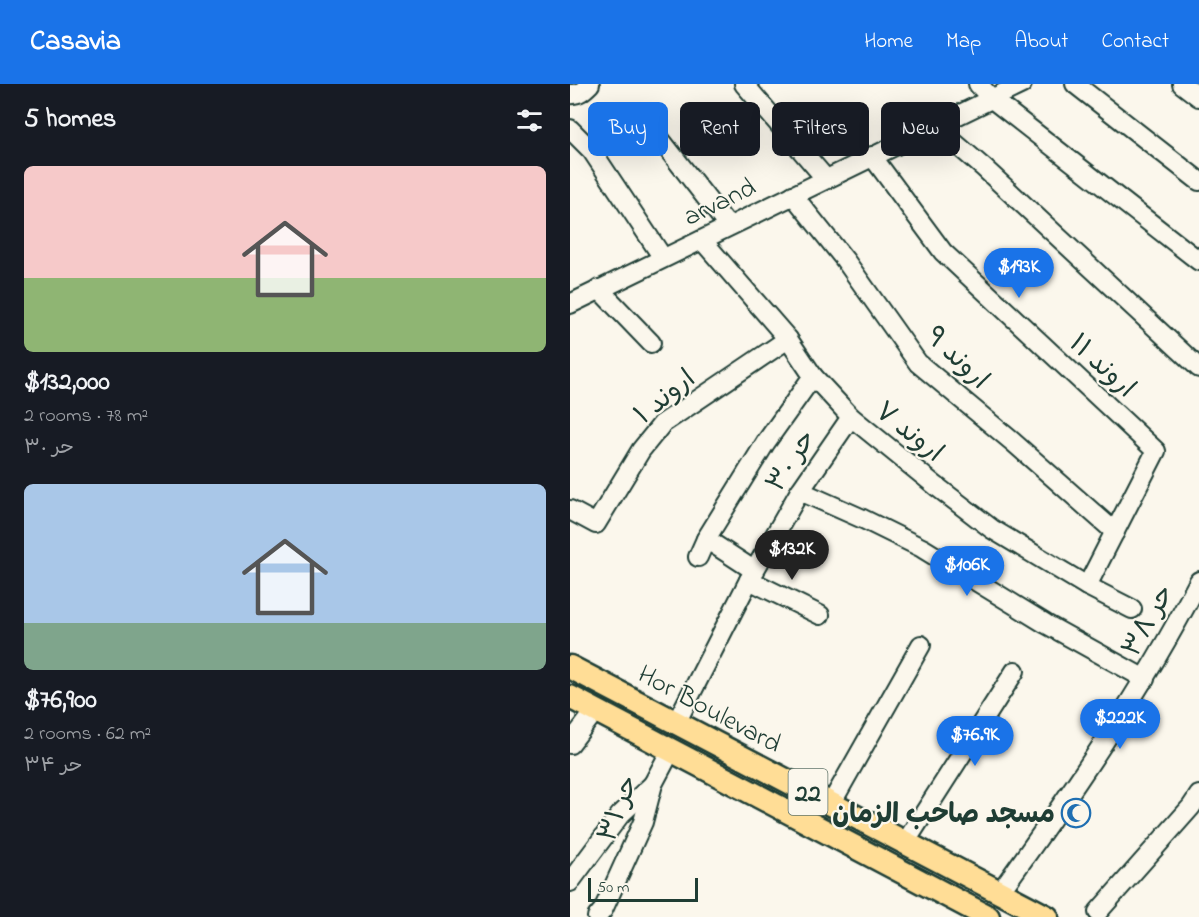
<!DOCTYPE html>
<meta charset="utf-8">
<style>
body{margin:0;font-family:"Indie Flower","Playpen Sans Arabic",sans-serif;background:#20242c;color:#f1f3f6;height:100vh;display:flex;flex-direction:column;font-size:22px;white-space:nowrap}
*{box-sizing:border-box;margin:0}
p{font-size:20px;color:#9ea1a6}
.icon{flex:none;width:33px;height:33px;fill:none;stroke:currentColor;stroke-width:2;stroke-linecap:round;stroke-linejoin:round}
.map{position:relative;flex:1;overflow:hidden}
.panel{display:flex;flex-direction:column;background:#171b24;width:570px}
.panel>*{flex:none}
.guide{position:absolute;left:18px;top:18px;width:520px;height:54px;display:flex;gap:12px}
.scale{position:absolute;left:18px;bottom:15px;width:110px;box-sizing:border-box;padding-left:6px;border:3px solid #1f3d34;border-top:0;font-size:16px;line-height:21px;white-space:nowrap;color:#1f3d34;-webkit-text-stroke:4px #fbf7ec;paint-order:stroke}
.price{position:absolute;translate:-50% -51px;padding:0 14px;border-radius:21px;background:#1a73e8;color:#fff;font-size:20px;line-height:39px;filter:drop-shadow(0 2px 3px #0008)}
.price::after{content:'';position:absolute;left:50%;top:36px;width:18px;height:14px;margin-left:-9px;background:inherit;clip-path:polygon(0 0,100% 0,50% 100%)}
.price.active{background:#222;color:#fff}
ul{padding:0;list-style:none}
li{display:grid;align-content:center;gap:12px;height:318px;padding:0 24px}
li span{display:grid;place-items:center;height:186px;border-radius:9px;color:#555}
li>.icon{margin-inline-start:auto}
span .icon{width:108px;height:108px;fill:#fffc;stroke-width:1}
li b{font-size:26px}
h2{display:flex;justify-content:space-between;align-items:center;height:72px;padding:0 24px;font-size:26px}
.tag{padding:0 21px;border-radius:9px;background:#171b24;box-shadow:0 6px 24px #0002;font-size:21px;line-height:54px}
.tag.active{background:#1a73e8;color:#fff}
header{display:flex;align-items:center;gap:36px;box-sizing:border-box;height:84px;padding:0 30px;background:#1a73e8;color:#fff}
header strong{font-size:28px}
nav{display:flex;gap:33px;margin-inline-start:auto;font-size:21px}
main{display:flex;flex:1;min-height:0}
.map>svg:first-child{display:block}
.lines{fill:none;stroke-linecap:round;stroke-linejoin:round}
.minor-casing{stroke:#1f3d34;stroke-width:22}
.major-casing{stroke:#1f3d34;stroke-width:27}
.minor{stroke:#fbf7ec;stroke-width:18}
.major{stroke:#ffdd96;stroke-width:22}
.labels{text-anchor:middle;stroke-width:4.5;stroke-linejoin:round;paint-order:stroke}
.shield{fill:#fbf7ec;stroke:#61756b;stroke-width:1.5}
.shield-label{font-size:26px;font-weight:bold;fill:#1f3d34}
.street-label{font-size:27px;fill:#1f3d34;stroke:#fbf7ec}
.poi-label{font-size:27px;font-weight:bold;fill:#1f3d34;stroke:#fbf7ec;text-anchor:end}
</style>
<header>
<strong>Casavia</strong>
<nav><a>Home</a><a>Map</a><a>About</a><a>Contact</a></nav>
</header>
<main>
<section class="panel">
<h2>5 homes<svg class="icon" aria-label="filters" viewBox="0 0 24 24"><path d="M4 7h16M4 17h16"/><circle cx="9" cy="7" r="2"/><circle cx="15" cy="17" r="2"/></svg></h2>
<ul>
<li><span style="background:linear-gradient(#f6c9c9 60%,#8fb573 0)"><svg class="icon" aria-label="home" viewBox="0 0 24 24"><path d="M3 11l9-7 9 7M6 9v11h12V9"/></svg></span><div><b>$132,000</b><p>2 rooms · 78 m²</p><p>حر ۳۰</p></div></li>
<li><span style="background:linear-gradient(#a9c7e8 75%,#7fa58c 0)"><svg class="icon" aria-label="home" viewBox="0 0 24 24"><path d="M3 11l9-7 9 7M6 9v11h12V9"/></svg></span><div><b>$76,900</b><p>2 rooms · 62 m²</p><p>حر ۳۴</p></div></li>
</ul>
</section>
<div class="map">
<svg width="629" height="833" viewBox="0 0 629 833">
<rect width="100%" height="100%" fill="#fbf7ec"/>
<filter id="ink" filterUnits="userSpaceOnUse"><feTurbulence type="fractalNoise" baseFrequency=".0167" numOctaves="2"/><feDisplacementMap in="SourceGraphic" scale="12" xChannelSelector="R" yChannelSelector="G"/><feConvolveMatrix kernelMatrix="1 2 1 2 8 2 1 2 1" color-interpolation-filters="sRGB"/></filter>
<g filter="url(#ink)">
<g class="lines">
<g class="minor-casing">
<g id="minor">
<path d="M 174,0 L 256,95"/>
<path d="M 408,0 L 422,15 L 629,177"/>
<path d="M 505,0 L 629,97"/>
<path d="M 612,0 L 629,13"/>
<path d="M 0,10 C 9,11 14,6 20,0"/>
<path d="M 365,42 L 414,84 L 629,284"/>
<path d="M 0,45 L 22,67 L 93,174"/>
<path d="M 83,46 L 158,142"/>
<path d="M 302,72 L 373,168 L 586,367 L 517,502"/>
<path d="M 223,111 L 275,176 L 348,279 L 443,358 L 545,448"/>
<path d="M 132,156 L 218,255 L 243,292 L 281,333 L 366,402 L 422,445 L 517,502 L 562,525"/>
<path d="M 29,205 L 81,259"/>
<path d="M 0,220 L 452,0"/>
<path d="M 230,407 L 293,435 L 352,464 L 476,540 L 575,595"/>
<path d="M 0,426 L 26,440 L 71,366 L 92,340 L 218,255"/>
<path d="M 136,455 L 185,487"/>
<path d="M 128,473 L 136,455 L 196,358 L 243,292"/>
<path d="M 179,496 L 250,531"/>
<path d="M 106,639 L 179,496 L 230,407 L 281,333"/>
<path d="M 0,660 L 26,626"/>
<path d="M 261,720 L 351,561"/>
<path d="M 335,759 L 445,587"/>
<path d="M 0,798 L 50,731 L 83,700"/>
<path d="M 430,808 C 502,708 572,607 629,497"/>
<path d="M 528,828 L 621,723 L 629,711"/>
<path d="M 27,833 L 33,826 L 73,738 L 83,700 L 101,666"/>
</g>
</g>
<g class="major-casing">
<g id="major">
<path d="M 0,583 L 477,833"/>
<path d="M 0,613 L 418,833"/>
</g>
</g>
<use href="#minor" class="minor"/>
<use href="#major" class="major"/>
</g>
</g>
<defs>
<g id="mosque-ring" transform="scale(1.5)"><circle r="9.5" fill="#fbf7ec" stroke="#1f6fb2" stroke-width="1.5"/><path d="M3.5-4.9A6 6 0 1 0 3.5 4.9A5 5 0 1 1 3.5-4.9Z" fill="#1f6fb2"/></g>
</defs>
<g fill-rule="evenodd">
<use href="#mosque-ring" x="506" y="729"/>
</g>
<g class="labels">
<rect class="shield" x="218.5" y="685" width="39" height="46" rx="4.5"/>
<g class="shield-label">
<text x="238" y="717">22</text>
</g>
<g class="street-label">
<text transform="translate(149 117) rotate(-26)" y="9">arvand</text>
<text transform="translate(388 273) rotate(44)" y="9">اروند ۹</text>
<text transform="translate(533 281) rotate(43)" y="9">اروند ۱۱</text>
<text transform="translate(94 312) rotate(-39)" y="9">اروند ۱</text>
<text transform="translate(340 347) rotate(39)" y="9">اروند ۷</text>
<text transform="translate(220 376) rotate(-57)" y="9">حر ۳۰</text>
<text transform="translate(577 536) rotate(-61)" y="9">حر ۳۸</text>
<text transform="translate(140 624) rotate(28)" y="9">Hor Boulevard</text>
<text transform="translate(47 724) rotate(-69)" y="9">حر ۳۱</text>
</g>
<g class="poi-label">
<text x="485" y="738">مسجد صاحب الزمان</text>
</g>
</g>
</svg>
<div class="scale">50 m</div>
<b class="price" style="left:449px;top:215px">$193K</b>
<b class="price active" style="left:222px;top:497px">$132K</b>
<b class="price" style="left:397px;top:513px">$106K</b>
<b class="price" style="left:550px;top:666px">$222K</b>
<b class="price" style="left:405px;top:683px">$76.9K</b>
<div class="guide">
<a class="tag active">Buy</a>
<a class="tag">Rent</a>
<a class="tag">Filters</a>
<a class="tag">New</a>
</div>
</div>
</main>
